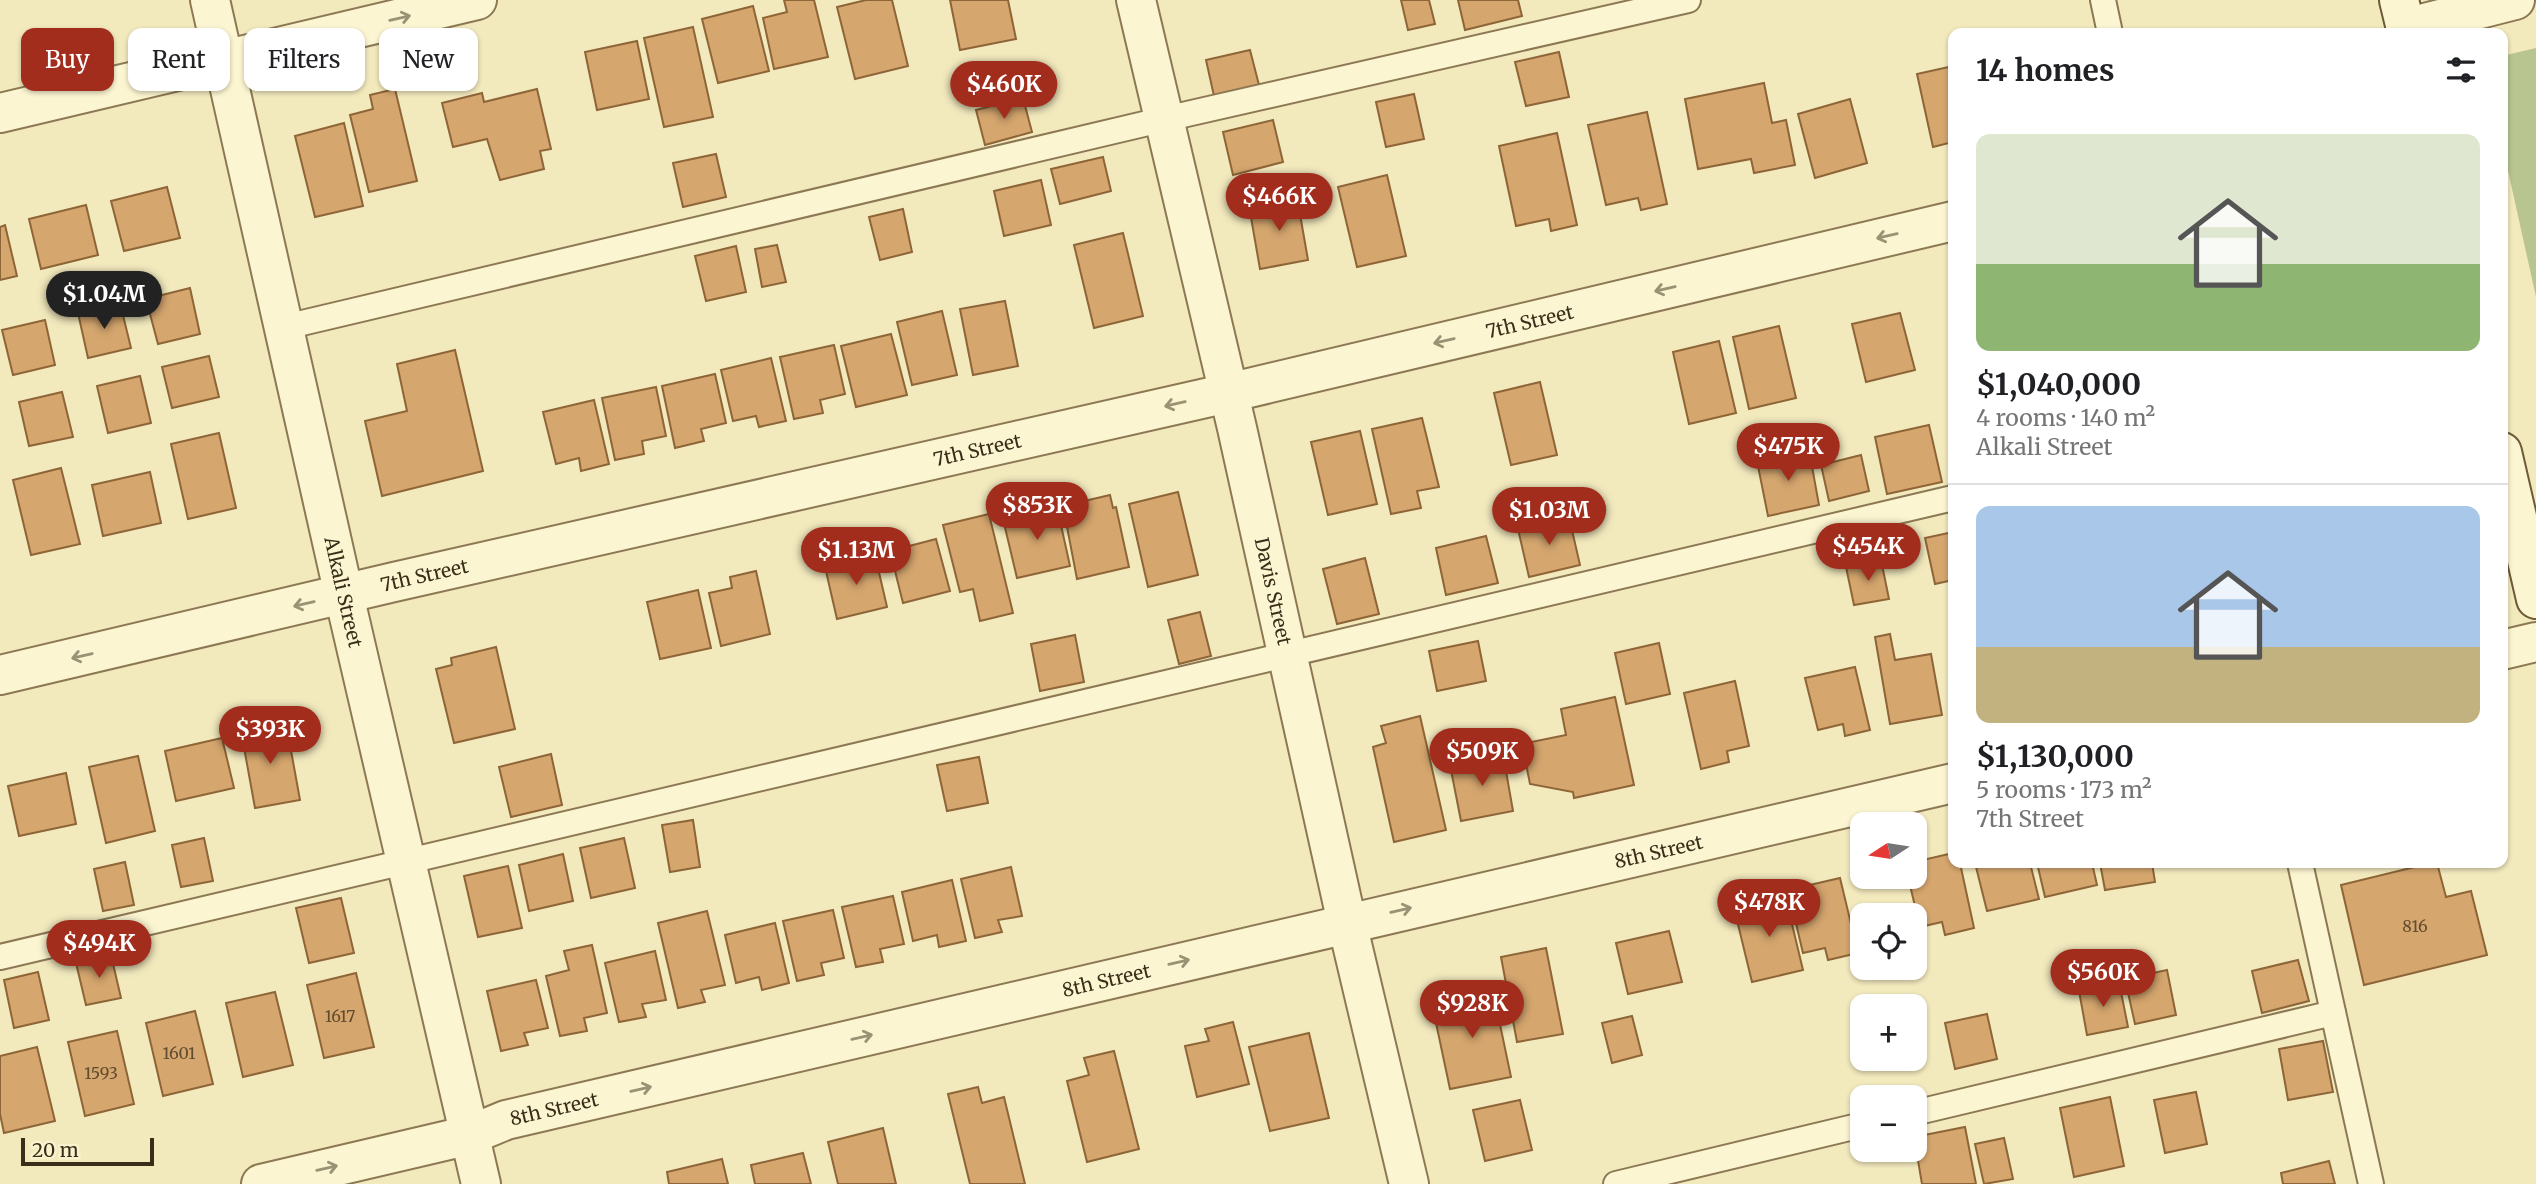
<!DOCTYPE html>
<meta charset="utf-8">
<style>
body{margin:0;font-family:Merriweather,serif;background:#f2f2f2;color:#202124;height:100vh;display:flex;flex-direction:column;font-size:26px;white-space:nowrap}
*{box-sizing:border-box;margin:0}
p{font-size:23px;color:#757577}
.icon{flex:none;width:38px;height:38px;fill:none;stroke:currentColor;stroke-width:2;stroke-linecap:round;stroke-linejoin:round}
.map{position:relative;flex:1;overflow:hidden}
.drawer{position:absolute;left:1948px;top:28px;width:560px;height:840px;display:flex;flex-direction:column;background:#fff;border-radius:14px;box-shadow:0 2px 5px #0004}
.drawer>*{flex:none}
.top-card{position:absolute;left:21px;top:28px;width:665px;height:63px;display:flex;gap:14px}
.needle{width:46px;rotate:258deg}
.buttons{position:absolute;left:1850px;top:812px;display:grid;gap:14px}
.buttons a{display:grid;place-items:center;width:77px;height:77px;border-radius:14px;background:#fff;box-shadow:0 2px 5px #0004;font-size:35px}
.scale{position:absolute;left:21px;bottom:18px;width:133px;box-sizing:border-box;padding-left:7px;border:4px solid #3a2e1a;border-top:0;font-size:19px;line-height:24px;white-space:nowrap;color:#3a2e1a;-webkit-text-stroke:5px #f9f2cd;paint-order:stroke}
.price{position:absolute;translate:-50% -60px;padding:0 16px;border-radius:24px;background:#a22d1d;color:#fff;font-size:23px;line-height:46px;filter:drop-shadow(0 2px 4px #0008)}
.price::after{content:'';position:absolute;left:50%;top:42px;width:21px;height:16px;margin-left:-10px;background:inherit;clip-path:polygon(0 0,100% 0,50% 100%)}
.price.current{background:#222;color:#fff}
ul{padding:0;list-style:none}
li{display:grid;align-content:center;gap:14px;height:371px;padding:0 28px}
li+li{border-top:2px solid #e0e0e0}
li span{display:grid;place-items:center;height:217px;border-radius:14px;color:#555}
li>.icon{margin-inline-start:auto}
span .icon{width:126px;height:126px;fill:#fffc;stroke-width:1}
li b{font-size:30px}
h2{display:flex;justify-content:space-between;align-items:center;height:84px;padding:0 28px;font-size:30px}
.tag{padding:0 24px;border-radius:14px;background:#fff;box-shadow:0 2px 5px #0004;font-size:24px;line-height:63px}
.tag.current{background:#a22d1d;color:#fff}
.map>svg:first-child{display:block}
.cemetery{fill:#b8c590}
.building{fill:#d5a66e;stroke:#8e6537;stroke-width:2}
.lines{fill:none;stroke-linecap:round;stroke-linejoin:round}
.lane-casing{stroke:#8c7954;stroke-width:28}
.street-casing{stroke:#8c7954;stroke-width:42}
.secondary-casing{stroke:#6e5a37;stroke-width:42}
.lane{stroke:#fcf5d1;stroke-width:24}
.street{stroke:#fcf5d1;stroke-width:38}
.secondary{stroke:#fcf5d1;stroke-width:38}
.oneway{stroke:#9b9276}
.labels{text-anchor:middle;stroke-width:5;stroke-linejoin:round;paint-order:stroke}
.number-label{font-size:16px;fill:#614c2f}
.street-label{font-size:19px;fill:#3a2e1a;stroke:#f9f2cd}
</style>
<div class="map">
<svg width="2536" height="1184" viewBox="0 0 2536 1184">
<rect width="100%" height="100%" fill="#f2e9bd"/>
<path class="cemetery" d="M 2536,48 L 2536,297 L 2503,148 L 2502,56 Z"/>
<g class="building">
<path d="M 784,0 L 814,0 L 828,57 L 774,69 L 763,18 L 787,12 Z"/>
<path d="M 866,0 L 892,0 L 908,66 L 855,79 L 837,7 Z"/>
<path d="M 950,0 L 1008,0 L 1016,39 L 960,50 Z"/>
<path d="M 1401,0 L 1429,0 L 1435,24 L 1408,30 Z"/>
<path d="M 1458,0 L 1518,0 L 1522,16 L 1465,30 Z"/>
<path d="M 753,6 L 769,71 L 718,83 L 702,19 Z"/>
<path d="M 693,27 L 713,117 L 664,127 L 644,38 Z"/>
<path d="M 637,41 L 649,99 L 597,110 L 585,52 Z"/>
<path d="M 1250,50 L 1259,85 L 1214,96 L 1206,60 Z"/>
<path d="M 1559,52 L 1569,97 L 1526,106 L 1515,62 Z"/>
<path d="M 1953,66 L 1953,142 L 1933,147 L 1917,74 Z"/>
<path d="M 1764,83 L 1772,123 L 1786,120 L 1795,165 L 1754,173 L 1751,159 L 1698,169 L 1685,99 Z"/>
<path d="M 395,89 L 417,181 L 369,192 L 350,115 L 373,109 L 370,95 Z"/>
<path d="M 537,89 L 551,149 L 540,151 L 544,169 L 500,180 L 487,139 L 453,147 L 442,103 L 482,93 L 484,102 Z"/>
<path d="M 1414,94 L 1424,139 L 1386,147 L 1376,102 Z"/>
<path d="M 1023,98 L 1032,132 L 985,145 L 976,110 Z"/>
<path d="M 1850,99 L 1867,163 L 1815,178 L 1798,114 Z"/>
<path d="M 1647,112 L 1667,204 L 1641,210 L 1638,198 L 1606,205 L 1588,125 Z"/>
<path d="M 1273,120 L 1283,162 L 1233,175 L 1223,132 Z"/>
<path d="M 344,123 L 363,206 L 315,217 L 295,136 Z"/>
<path d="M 1557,133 L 1577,225 L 1551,231 L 1549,219 L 1516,226 L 1499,146 Z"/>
<path d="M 716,154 L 726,197 L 683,207 L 673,163 Z"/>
<path d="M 1103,157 L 1111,191 L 1060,204 L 1051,169 Z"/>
<path d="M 1387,175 L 1406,256 L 1357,267 L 1338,187 Z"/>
<path d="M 1041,180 L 1051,225 L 1004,236 L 994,191 Z"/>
<path d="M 167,187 L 180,238 L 124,251 L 111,201 Z"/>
<path d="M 1297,197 L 1308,260 L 1260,269 L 1249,206 Z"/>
<path d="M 86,205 L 98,255 L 41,269 L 29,219 Z"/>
<path d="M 903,209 L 912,252 L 880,260 L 869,217 Z"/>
<path d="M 5,225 L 17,276 L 0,280 L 0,227 Z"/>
<path d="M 1123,233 L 1143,316 L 1094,328 L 1074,245 Z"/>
<path d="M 777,245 L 786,282 L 762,287 L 755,249 Z"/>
<path d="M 736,246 L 746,292 L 706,301 L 695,256 Z"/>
<path d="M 190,288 L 200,334 L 158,344 L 146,299 Z"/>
<path d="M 1005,301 L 1018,366 L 973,375 L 960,309 Z"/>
<path d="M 120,303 L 131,348 L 88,358 L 78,313 Z"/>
<path d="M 942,311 L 957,375 L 912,385 L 897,322 Z"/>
<path d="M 1900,313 L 1915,370 L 1866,382 L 1852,324 Z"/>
<path d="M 45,320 L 55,365 L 13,375 L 2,330 Z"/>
<path d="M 1779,326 L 1796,398 L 1749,409 L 1733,337 Z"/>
<path d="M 891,334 L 907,395 L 856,407 L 841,346 Z"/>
<path d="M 1719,341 L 1736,413 L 1689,424 L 1673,352 Z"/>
<path d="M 834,345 L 845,394 L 820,400 L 823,413 L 794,419 L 780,357 Z"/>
<path d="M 455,350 L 483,471 L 382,496 L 365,421 L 407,411 L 397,364 Z"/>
<path d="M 209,356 L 219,397 L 172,408 L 162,367 Z"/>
<path d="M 771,358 L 786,421 L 759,427 L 756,416 L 733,421 L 721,370 Z"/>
<path d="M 715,374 L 726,423 L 701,429 L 704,441 L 675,448 L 662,386 Z"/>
<path d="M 140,376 L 151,423 L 108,433 L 97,386 Z"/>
<path d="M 1540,382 L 1557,455 L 1511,465 L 1494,393 Z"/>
<path d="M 656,387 L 666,436 L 642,441 L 644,454 L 615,460 L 602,398 Z"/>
<path d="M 62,392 L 73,437 L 29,446 L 19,402 Z"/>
<path d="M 594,400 L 609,464 L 581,471 L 579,458 L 556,464 L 543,412 Z"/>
<path d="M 1422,418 L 1439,487 L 1417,491 L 1421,508 L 1391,514 L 1372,429 Z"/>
<path d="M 1929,425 L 1942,482 L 1887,494 L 1875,437 Z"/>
<path d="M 1360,431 L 1377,504 L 1328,515 L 1311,442 Z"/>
<path d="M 219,433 L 236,508 L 188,519 L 171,444 Z"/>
<path d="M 1809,450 L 1819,505 L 1768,516 L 1757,461 Z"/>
<path d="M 1861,455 L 1869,491 L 1829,501 L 1821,465 Z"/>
<path d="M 61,468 L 80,544 L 31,555 L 13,480 Z"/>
<path d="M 150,472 L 161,523 L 103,536 L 92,485 Z"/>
<path d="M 1178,492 L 1198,575 L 1148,587 L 1129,504 Z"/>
<path d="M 1110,495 L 1113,508 L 1116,507 L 1129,567 L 1077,579 L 1063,506 Z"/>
<path d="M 1057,507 L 1070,566 L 1017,578 L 1003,519 Z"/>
<path d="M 989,514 L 1013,613 L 980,621 L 973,589 L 960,592 L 943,525 Z"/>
<path d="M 1569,517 L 1580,565 L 1529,577 L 1518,529 Z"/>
<path d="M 1953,532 L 1953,580 L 1935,584 L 1925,538 Z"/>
<path d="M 1486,536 L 1498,583 L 1446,595 L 1436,548 Z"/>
<path d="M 936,539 L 950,591 L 903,603 L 890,551 Z"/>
<path d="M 875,555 L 887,607 L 837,619 L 825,567 Z"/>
<path d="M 1365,558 L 1379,614 L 1337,624 L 1323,569 Z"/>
<path d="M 1881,560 L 1889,599 L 1854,605 L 1846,567 Z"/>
<path d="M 756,571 L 770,634 L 721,646 L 709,593 L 732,588 L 730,577 Z"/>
<path d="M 698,590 L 711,648 L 660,659 L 647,602 Z"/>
<path d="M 1200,612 L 1211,656 L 1179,664 L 1168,620 Z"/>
<path d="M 1890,634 L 1895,660 L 1931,654 L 1942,715 L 1890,724 L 1875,637 Z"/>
<path d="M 1075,635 L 1084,682 L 1040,691 L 1031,644 Z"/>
<path d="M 1478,641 L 1486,681 L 1437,691 L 1429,651 Z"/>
<path d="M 1659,643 L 1670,694 L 1626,704 L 1615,653 Z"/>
<path d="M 496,647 L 515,729 L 454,743 L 436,669 L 452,665 L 451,658 Z"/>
<path d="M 1855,667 L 1870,730 L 1845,736 L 1843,724 L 1818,730 L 1805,678 Z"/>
<path d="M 1735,681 L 1749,746 L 1727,751 L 1729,762 L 1701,769 L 1684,693 Z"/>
<path d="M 1615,697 L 1634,785 L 1574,798 L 1573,792 L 1530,784 L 1522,744 L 1566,735 L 1561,709 Z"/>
<path d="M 1420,716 L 1446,830 L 1394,842 L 1373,747 L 1386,743 L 1381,726 Z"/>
<path d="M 286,723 L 300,800 L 255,808 L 241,731 Z"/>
<path d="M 222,738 L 234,788 L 176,801 L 165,751 Z"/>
<path d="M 551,754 L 562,805 L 511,817 L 499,767 Z"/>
<path d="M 1503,754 L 1513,811 L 1461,821 L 1450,765 Z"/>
<path d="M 138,756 L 155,831 L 106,843 L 89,767 Z"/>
<path d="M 979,757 L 988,803 L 947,811 L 937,765 Z"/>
<path d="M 66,773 L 76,824 L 19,836 L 8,786 Z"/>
<path d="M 693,820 L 700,867 L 670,872 L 662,825 Z"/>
<path d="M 204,838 L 213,881 L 181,887 L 172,845 Z"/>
<path d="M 624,838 L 635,888 L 591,898 L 580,848 Z"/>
<path d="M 1953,853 L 1953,863 L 1960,863 L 1974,928 L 1945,935 L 1942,922 L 1920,927 L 1908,877 L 1914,877 L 1914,862 Z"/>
<path d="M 563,854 L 573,901 L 529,911 L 519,865 Z"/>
<path d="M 125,862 L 134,905 L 103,911 L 94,869 Z"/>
<path d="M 1975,863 L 2030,863 L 2039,899 L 1987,911 Z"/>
<path d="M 2037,863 L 2092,863 L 2097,885 L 2045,897 Z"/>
<path d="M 2100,863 L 2152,863 L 2155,882 L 2105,890 Z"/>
<path d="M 2431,863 L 2437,863 L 2446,897 L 2471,891 L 2487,955 L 2364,985 L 2341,885 Z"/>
<path d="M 508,866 L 522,928 L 478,937 L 464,876 Z"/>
<path d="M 1011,867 L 1022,916 L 998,920 L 1002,932 L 975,938 L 961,879 Z"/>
<path d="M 1840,878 L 1858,953 L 1828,960 L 1825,948 L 1803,953 L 1788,890 Z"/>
<path d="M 952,880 L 966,941 L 939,947 L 937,935 L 913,941 L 902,892 Z"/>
<path d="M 1785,895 L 1803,970 L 1752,982 L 1734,908 Z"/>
<path d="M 893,896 L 904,944 L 880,949 L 883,962 L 856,967 L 842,907 Z"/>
<path d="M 341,898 L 354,953 L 309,963 L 296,908 Z"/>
<path d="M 833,910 L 844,958 L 821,963 L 824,975 L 797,981 L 783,921 Z"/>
<path d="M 707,911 L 725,985 L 701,990 L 705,1002 L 678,1008 L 658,923 Z"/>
<path d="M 775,923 L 789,983 L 762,990 L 759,977 L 736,983 L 725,935 Z"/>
<path d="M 1669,931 L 1682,982 L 1628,994 L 1616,943 Z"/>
<path d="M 592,945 L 607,1013 L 584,1018 L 587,1031 L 560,1036 L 546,976 L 569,970 L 564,951 Z"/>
<path d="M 1546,948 L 1563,1034 L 1517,1042 L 1501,957 Z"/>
<path d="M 655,951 L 666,1000 L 642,1004 L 646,1017 L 619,1022 L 605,963 Z"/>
<path d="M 111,955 L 121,998 L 86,1005 L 76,963 Z"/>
<path d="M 2298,960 L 2309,1001 L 2262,1013 L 2252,971 Z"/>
<path d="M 2167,970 L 2176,1015 L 2135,1024 L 2125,979 Z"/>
<path d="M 38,972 L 49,1020 L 14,1028 L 4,980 Z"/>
<path d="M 356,973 L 374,1047 L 324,1058 L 307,985 Z"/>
<path d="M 536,980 L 548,1028 L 524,1033 L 528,1045 L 501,1051 L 487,991 Z"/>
<path d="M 2119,982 L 2128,1027 L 2087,1035 L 2079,991 Z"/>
<path d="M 1493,991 L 1511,1077 L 1450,1089 L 1432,1004 Z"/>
<path d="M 275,992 L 293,1065 L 243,1077 L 226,1003 Z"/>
<path d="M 195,1011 L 213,1084 L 163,1096 L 146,1023 Z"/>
<path d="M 1987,1014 L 1997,1059 L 1955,1069 L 1945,1023 Z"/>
<path d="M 1632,1016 L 1642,1055 L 1612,1063 L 1602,1023 Z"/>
<path d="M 1233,1022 L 1249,1084 L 1197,1097 L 1185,1046 L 1209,1041 L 1205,1029 Z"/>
<path d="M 117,1031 L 134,1104 L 85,1116 L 68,1042 Z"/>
<path d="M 1309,1033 L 1329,1118 L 1270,1131 L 1249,1047 Z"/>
<path d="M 2323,1041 L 2333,1092 L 2288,1100 L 2279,1049 Z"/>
<path d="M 37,1047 L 55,1121 L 4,1133 L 0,1114 L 0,1056 Z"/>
<path d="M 1114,1051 L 1139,1149 L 1087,1162 L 1067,1081 L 1089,1075 L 1084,1058 Z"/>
<path d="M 978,1087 L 982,1103 L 1004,1097 L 1025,1184 L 970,1184 L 948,1094 Z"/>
<path d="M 2196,1092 L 2207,1144 L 2165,1153 L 2154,1100 Z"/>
<path d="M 2110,1097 L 2124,1166 L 2074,1177 L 2060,1108 Z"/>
<path d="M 1520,1100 L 1532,1150 L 1485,1161 L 1473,1110 Z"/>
<path d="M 1965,1127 L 1976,1184 L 1922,1184 L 1914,1137 Z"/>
<path d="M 883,1128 L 896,1184 L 838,1184 L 828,1142 Z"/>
<path d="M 2004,1138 L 2013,1179 L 1984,1184 L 1975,1144 Z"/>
<path d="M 803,1153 L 811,1184 L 755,1184 L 751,1165 Z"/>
<path d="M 722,1159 L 728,1184 L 669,1184 L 667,1172 Z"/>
<path d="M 2329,1161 L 2335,1184 L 2283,1184 L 2281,1173 Z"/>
</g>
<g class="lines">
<g class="lane-casing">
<g id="lane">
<path d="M 2103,0 L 2110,33"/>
<path d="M 285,327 L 1165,119 L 1688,0"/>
<path d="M 2300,863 L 2371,1184"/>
<path d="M 0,957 L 1953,498"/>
<path d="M 1914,1113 L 2333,1013"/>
<path d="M 1616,1184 L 1862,1125"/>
</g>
</g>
<g class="street-casing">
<g id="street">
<path id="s1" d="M 210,0 L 344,595 L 481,1184"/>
<path id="s2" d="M 1136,0 L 1237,428 L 1347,923 L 1409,1184"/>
<path d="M 2405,28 L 2515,0"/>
<path d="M 0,113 L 477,0"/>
<path d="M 2502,650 L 2536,642"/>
<path id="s3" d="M 0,675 L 394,582 L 1228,393 L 1953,221"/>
<path id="s4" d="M 261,1184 L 470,1135 L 506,1120 L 1953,783"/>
</g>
</g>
<g class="secondary-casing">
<g id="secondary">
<path d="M 2399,0 L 2407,33"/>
<path d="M 2502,452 L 2536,599"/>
</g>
</g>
<use href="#lane" class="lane"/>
<use href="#street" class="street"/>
<use href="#secondary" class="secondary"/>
</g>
<defs><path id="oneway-shaft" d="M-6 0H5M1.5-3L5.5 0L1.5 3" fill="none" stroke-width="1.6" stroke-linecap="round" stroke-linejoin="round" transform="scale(1.75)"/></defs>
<g class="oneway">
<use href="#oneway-shaft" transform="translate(400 18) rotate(-13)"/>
<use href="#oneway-shaft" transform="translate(1887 236) rotate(167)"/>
<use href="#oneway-shaft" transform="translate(1665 289) rotate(167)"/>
<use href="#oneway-shaft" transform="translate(1444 341) rotate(167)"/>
<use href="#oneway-shaft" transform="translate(1175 404) rotate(167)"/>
<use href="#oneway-shaft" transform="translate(304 604) rotate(167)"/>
<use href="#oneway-shaft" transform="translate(82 656) rotate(167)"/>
<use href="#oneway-shaft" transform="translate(1401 910) rotate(-13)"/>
<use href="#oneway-shaft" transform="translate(1179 962) rotate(-13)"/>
<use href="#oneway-shaft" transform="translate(862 1037) rotate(-13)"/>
<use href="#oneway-shaft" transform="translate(641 1089) rotate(-13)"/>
<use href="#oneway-shaft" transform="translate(327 1168) rotate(-13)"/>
</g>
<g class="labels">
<g class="number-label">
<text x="2415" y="932">816</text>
<text x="340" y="1022">1617</text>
<text x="179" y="1059">1601</text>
<text x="101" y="1079">1593</text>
</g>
<g class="street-label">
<text dy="7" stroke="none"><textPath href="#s3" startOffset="1570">7th Street</textPath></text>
<text dy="7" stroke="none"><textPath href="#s3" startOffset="1003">7th Street</textPath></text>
<text dy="7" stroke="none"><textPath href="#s3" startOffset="436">7th Street</textPath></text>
<text dy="7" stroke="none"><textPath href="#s1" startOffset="607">Alkali Street</textPath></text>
<text dy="7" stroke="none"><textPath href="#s2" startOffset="607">Davis Street</textPath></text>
<text dy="7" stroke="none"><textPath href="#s4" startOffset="1437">8th Street</textPath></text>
<text dy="7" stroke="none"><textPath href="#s4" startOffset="870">8th Street</textPath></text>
<text dy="7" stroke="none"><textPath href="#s4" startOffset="303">8th Street</textPath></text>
</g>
</g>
</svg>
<div class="buttons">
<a><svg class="needle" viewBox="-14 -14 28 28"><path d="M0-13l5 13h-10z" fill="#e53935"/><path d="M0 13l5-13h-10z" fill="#757577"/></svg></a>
<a><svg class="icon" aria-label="locate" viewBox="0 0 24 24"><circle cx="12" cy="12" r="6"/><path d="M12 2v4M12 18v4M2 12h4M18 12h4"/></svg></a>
<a>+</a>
<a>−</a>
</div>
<div class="scale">20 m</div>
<b class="price" style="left:1004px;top:121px">$460K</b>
<b class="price" style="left:1279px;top:233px">$466K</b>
<b class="price current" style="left:104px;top:331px">$1.04M</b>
<b class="price" style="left:1788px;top:483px">$475K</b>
<b class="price" style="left:1037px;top:542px">$853K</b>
<b class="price" style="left:1549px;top:547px">$1.03M</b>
<b class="price" style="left:1868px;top:583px">$454K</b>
<b class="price" style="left:856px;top:587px">$1.13M</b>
<b class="price" style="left:270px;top:766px">$393K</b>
<b class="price" style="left:1482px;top:788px">$509K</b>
<b class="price" style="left:1769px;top:939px">$478K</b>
<b class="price" style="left:99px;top:980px">$494K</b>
<b class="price" style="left:2103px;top:1009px">$560K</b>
<b class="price" style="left:1472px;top:1040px">$928K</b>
<div class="top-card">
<a class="tag current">Buy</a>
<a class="tag">Rent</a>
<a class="tag">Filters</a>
<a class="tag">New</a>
</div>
<section class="drawer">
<h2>14 homes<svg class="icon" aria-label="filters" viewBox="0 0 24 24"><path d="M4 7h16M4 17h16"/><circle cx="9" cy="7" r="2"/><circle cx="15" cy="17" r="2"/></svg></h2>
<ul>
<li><span style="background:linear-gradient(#dfe7d0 60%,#8fb573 0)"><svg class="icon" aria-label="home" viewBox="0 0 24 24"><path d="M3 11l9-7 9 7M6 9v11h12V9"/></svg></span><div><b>$1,040,000</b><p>4 rooms · 140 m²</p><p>Alkali Street</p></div></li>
<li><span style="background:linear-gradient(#a9c7e8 65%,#c2b280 0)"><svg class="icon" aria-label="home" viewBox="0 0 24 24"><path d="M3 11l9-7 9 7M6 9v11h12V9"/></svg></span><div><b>$1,130,000</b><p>5 rooms · 173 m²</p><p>7th Street</p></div></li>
</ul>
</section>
</div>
